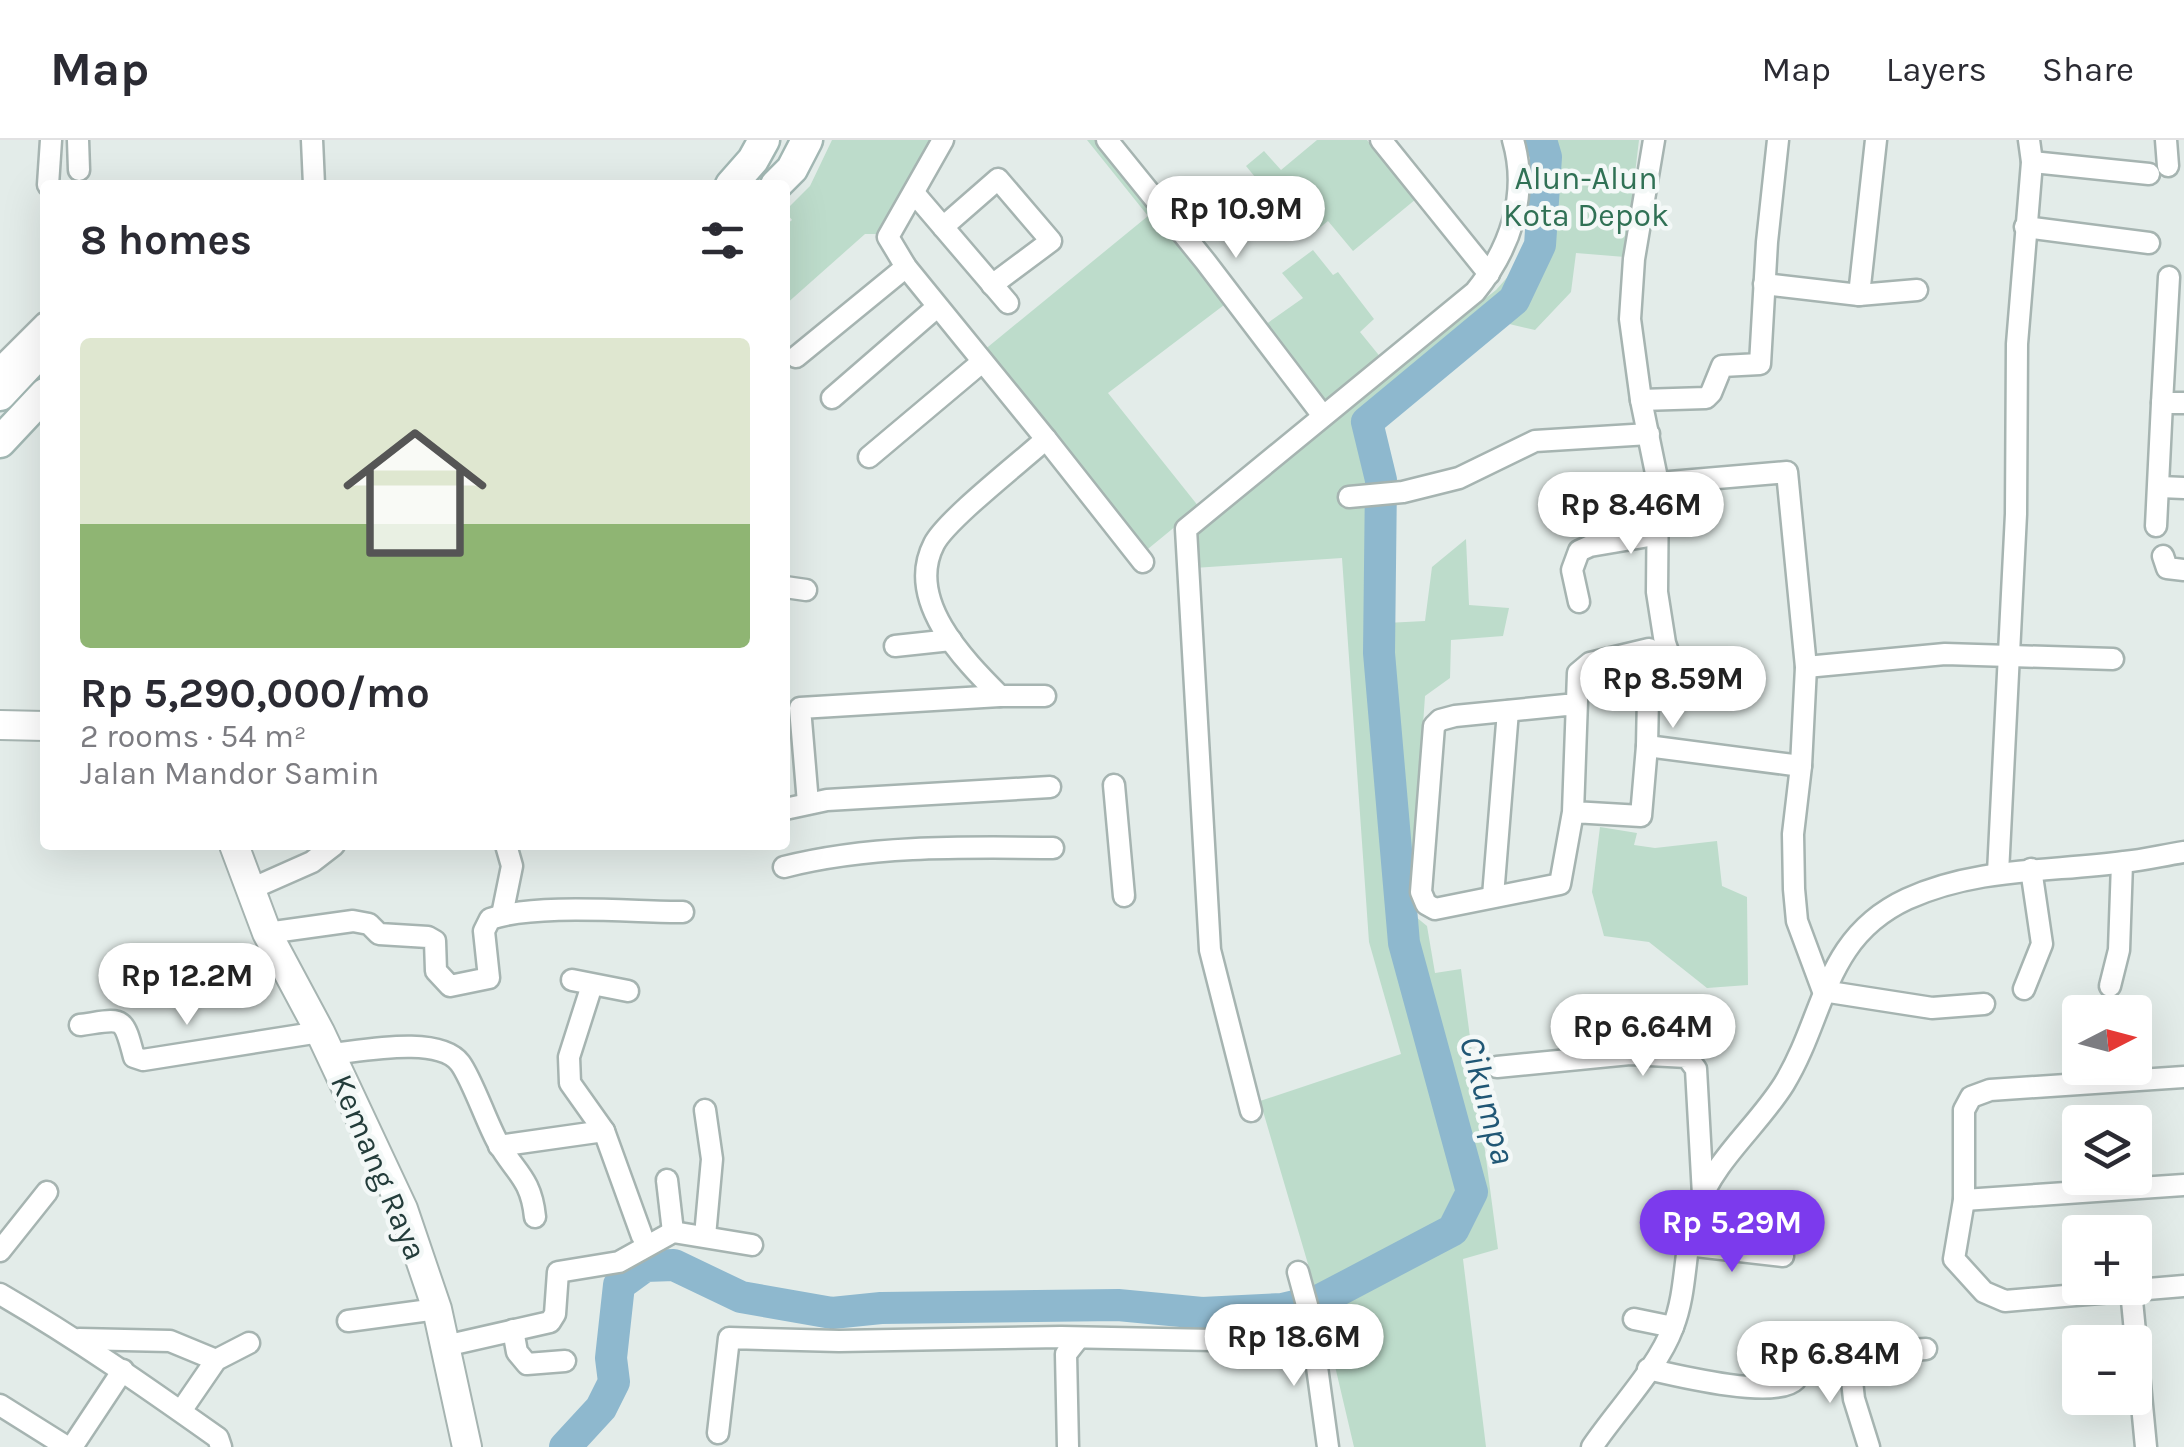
<!DOCTYPE html>
<meta charset="utf-8">
<style>
body{margin:0;font-family:Karla,sans-serif;background:#f7f7f7;color:#2b2b33;height:100vh;display:flex;flex-direction:column;font-size:38px;white-space:nowrap}
*{box-sizing:border-box;margin:0}
p{font-size:32px;color:#7c7c81}
.icon{flex:none;width:55px;height:55px;fill:none;stroke:currentColor;stroke-width:2;stroke-linecap:round;stroke-linejoin:round}
.map{position:relative;flex:1;overflow:hidden}
.drawer{position:absolute;left:40px;top:40px;width:750px;height:670px;display:flex;flex-direction:column;background:#fff;border-radius:10px;box-shadow:0 10px 40px #0002}
.drawer>*{flex:none}
.needle{width:65px;rotate:84deg}
.buttons{position:absolute;left:2062px;top:855px;display:grid;gap:20px}
.buttons a{display:grid;place-items:center;width:90px;height:90px;border-radius:10px;background:#fff;box-shadow:0 10px 40px #0002;font-size:50px}
.price{position:absolute;translate:-50% -85px;padding:0 22px;border-radius:35px;background:#fff;color:#222;font-size:32px;line-height:65px;filter:drop-shadow(0 2px 5px #0008)}
.price::after{content:'';position:absolute;left:50%;top:60px;width:30px;height:22px;margin-left:-15px;background:inherit;clip-path:polygon(0 0,100% 0,50% 100%)}
.price.current{background:#7c3aed;color:#fff}
ul{padding:0;list-style:none}
li{display:grid;align-content:center;gap:20px;height:530px;padding:0 40px}
li span{display:grid;place-items:center;height:310px;border-radius:10px;color:#555}
li>.icon{margin-inline-start:auto}
span .icon{width:180px;height:180px;fill:#fffc;stroke-width:1}
li b{font-size:42px}
h2{display:flex;justify-content:space-between;align-items:center;height:120px;padding:0 40px;font-size:42px}
header{display:flex;align-items:center;gap:60px;box-sizing:border-box;height:140px;padding:0 50px;background:#fff;border-bottom:2px solid #e1e1e2}
header strong{font-size:48px}
nav{display:flex;gap:55px;margin-inline-start:auto;font-size:35px}
.map>svg:first-child{display:block}
.green{fill:#bddccb}
.lines{fill:none;stroke-linecap:round;stroke-linejoin:round}
.river{stroke:#8eb8ce;stroke-width:32}
.minor-casing{stroke:#a6b4b1;stroke-width:25}
.tertiary-casing{stroke:#a6b4b1;stroke-width:32}
.secondary-casing{stroke:#a2b7b3;stroke-width:35}
.minor{stroke:#fff;stroke-width:20}
.tertiary{stroke:#fff;stroke-width:28}
.secondary{stroke:#fff;stroke-width:30}
.labels{text-anchor:middle;stroke-width:9;stroke-linejoin:round;paint-order:stroke}
.park-label{font-size:32px;fill:#307155;stroke:#f3f8f7}
.street-label{font-size:32px;fill:#233c3a;stroke:#f3f8f7}
.water-label{font-size:35px;font-style:italic;fill:#205775;stroke:#f3f8f7}
</style>
<header>
<strong>Map</strong>
<nav><a>Map</a><a>Layers</a><a>Share</a></nav>
</header>
<div class="map">
<svg width="2184" height="1307" viewBox="0 0 2184 1307">
<rect width="100%" height="100%" fill="#e3ece9"/>
<g class="green">
<path d="M 832,0 L 935,0 L 883,94 L 865,94 L 785,165 L 785,86 L 792,80 L 785,71 L 810,46 Z"/>
<path d="M 1087,0 L 1098,0 L 1228,162 L 1108,253 L 1199,367 L 1143,413 L 983,211 L 1148,76 Z"/>
<path d="M 1317,0 L 1367,0 L 1416,59 L 1353,111 L 1328,81 L 1312,94 L 1283,59 L 1277,64 L 1246,26 L 1264,11 L 1281,30 Z"/>
<path d="M 1538,0 L 1639,0 L 1625,117 L 1576,113 L 1571,152 L 1535,190 L 1501,182 L 1382,289 L 1394,327 L 1386,483 L 1425,481 L 1432,427 L 1466,399 L 1469,465 L 1509,468 L 1503,496 L 1451,500 L 1450,538 L 1425,556 L 1410,772 L 1427,786 L 1435,833 L 1461,829 L 1498,1109 L 1463,1119 L 1486,1307 L 1354,1307 L 1323,1175 L 1260,961 L 1401,914 L 1369,802 L 1342,418 L 1194,428 L 1193,404 L 1205,379 L 1496,150 L 1536,105 L 1543,17 Z"/>
<path d="M 1313,110 L 1333,135 L 1338,132 L 1374,179 L 1360,192 L 1382,219 L 1323,264 L 1262,187 L 1303,158 L 1282,133 Z"/>
<path d="M 1600,687 L 1637,693 L 1634,705 L 1655,708 L 1717,701 L 1722,746 L 1747,757 L 1748,845 L 1707,848 L 1649,802 L 1604,796 L 1592,752 Z"/>
</g>
<g class="lines">
<path class="river" d="M 565,1307 L 601,1268 L 614,1242 L 611,1218 L 619,1145 L 645,1126 L 674,1125 L 741,1157 L 832,1173 L 881,1168 L 1118,1165 L 1202,1173 L 1282,1169 L 1320,1160 L 1453,1090 L 1472,1052 L 1404,803 L 1379,513 L 1381,340 L 1367,282 L 1514,160 L 1540,105 L 1546,17 L 1541,0"/>
<g class="minor-casing">
<g id="minor">
<path d="M 78,0 L 79,30"/>
<path d="M 312,0 L 314,45"/>
<path d="M 943,0 L 888,97 L 906,127 L 1046,299"/>
<path d="M 1107,0 L 1205,121 L 1323,276"/>
<path d="M 1381,0 L 1489,134"/>
<path d="M 1654,0 L 1634,119 L 1630,179 L 1641,260 L 1658,343 L 1657,452 L 1665,503 L 1683,554"/>
<path d="M 2166,0 L 2168,26"/>
<path d="M 2032,22 L 2149,34"/>
<path d="M 48,45 L 51,0"/>
<path d="M 914,53 L 1008,163"/>
<path d="M 943,87 L 998,39 L 1051,101 L 992,145"/>
<path d="M 2025,87 L 2149,103"/>
<path d="M 2169,137 L 2162,263 L 2184,263"/>
<path d="M 1764,144 L 1859,155 L 1917,150"/>
<path d="M 1859,155 L 1876,0"/>
<path d="M 796,217 L 906,127"/>
<path d="M 0,228 L 45,183"/>
<path d="M 832,258 L 937,167"/>
<path d="M 1641,260 L 1706,258 L 1711,253 L 1722,226 L 1760,224 L 1767,102 L 1778,0"/>
<path d="M 869,317 L 982,222"/>
<path d="M 1658,343 L 1787,332 L 1806,527 L 1801,626 L 1793,694 L 1794,749 L 1797,781 L 1823,851 L 1932,868 L 1984,864"/>
<path d="M 2160,347 L 2184,348"/>
<path d="M 1349,357 L 1403,352 L 1459,338 L 1535,301 L 1649,294"/>
<path d="M 2156,386 L 2162,263"/>
<path d="M 2163,416 L 2167,428 L 2184,430"/>
<path d="M 785,447 L 806,450"/>
<path d="M 1579,462 L 1572,430 L 1579,411 L 1590,406 L 1655,395"/>
<path d="M 895,506 L 951,500"/>
<path d="M 1806,527 L 1945,514 L 2113,519"/>
<path d="M 1045,556 L 1000,556 C 963,519 905,460 934,404 C 946,380 1022,321 1046,299 L 1143,422"/>
<path d="M 1647,606 L 1801,626"/>
<path d="M 1114,645 L 1124,756"/>
<path d="M 808,663 L 800,568 L 1000,556"/>
<path d="M 785,669 L 827,660 L 1050,647"/>
<path d="M 1573,672 L 1641,676 L 1647,606 L 1649,509 L 1590,523 L 1578,533 L 1573,672 L 1560,744 L 1435,769 L 1426,764 L 1421,752 L 1434,586 L 1440,580 L 1455,576 L 1576,564"/>
<path d="M 784,727 C 870,705 964,707 1053,708"/>
<path d="M 1998,733 L 2016,374 L 2017,204 L 2032,22 L 2029,0"/>
<path d="M 253,748 L 312,722 L 334,705"/>
<path d="M 1493,756 L 1508,571"/>
<path d="M 502,775 L 512,726 L 506,705"/>
<path d="M 267,793 L 353,781 L 369,784 L 379,794 L 428,797 L 435,801 L 436,831 L 450,846 L 489,838 L 484,791 L 490,779 C 537,763 631,772 683,772"/>
<path d="M 572,840 L 628,851"/>
<path d="M 592,845 L 569,917 L 570,943 L 604,991 L 642,1096"/>
<path d="M 2110,846 L 2119,810 L 2122,723"/>
<path d="M 2024,849 L 2042,804 L 2031,729"/>
<path d="M 80,885 C 123,879 123,874 134,917 L 143,920 L 320,892"/>
<path d="M 331,914 C 362,911 439,895 460,923 C 472,939 486,981 497,1001 C 514,1032 531,1037 535,1077"/>
<path d="M 1497,927 L 1630,914 L 1687,917 L 1696,929 L 1703,1055"/>
<path d="M 2184,937 L 1990,950 L 1971,957 L 1964,970 L 1964,1060 L 1954,1119 L 1984,1152 L 2005,1161 L 2184,1146"/>
<path d="M 1251,971 L 1210,810 L 1186,389 L 1475,152 C 1510,109 1529,55 1513,0"/>
<path d="M 499,1006 L 604,991"/>
<path d="M 667,1040 L 673,1092"/>
<path d="M 1964,1060 L 2184,1045"/>
<path d="M 705,1096 L 712,1019 L 705,970"/>
<path d="M 1687,1105 L 1783,1116"/>
<path d="M 0,1111 L 47,1052"/>
<path d="M 1298,1132 L 1310,1176 L 1328,1307"/>
<path d="M 2131,1150 L 2146,1307"/>
<path d="M 0,1154 C 76,1198 146,1247 218,1298 L 221,1307"/>
<path d="M 1634,1179 L 1673,1187"/>
<path d="M 348,1181 L 437,1169"/>
<path d="M 513,1190 L 517,1212 L 527,1224 L 565,1221"/>
<path d="M 79,1199 L 170,1201 L 216,1220"/>
<path d="M 445,1206 L 550,1182 L 555,1174 L 558,1132 L 619,1122 L 673,1092 L 752,1105"/>
<path d="M 1849,1214 L 1854,1259 L 1869,1307"/>
<path d="M 1648,1229 C 1674,1235 1776,1260 1795,1240 C 1800,1234 1800,1224 1802,1217 L 1926,1209"/>
<path d="M 0,1265 L 67,1307"/>
<path d="M 181,1271 L 216,1220 L 249,1203"/>
<path d="M 718,1293 L 729,1198 L 839,1201 L 1061,1197 L 1213,1200 L 1312,1195"/>
<path d="M 72,1307 L 123,1230"/>
<path d="M 1068,1307 L 1066,1214 L 1077,1200"/>
<path d="M 1592,1307 C 1617,1270 1658,1228 1673,1187 C 1688,1149 1683,1107 1697,1068 C 1715,1019 1757,987 1784,944 C 1826,875 1823,798 1907,759 C 1977,727 2051,732 2124,722 C 2144,720 2164,715 2184,712"/>
</g>
</g>
<g class="tertiary-casing">
<g id="tertiary">
<path d="M 0,585 L 45,586"/>
<path d="M 234,705 L 267,793 L 320,892 L 403,1069 L 437,1169 L 467,1307"/>
</g>
</g>
<g class="secondary-casing">
<g id="secondary">
<path d="M 731,45 L 753,20 L 764,0"/>
<path d="M 776,45 L 792,29 L 807,0"/>
<path d="M 0,255 L 45,207"/>
<path d="M 0,302 L 45,254"/>
</g>
</g>
<use href="#minor" class="minor"/>
<use href="#tertiary" class="tertiary"/>
<use href="#secondary" class="secondary"/>
</g>
<g class="labels">
<g class="park-label">
<text x="1586" y="49">Alun-Alun<tspan x="1586" dy="37">Kota Depok</tspan></text>
</g>
<g class="street-label">
<text transform="translate(379 1027) rotate(67)" y="11">Kemang Raya</text>
</g>
<g class="water-label">
<text transform="translate(1488 960) rotate(75)" y="12">Cikumpa</text>
</g>
</g>
</svg>
<div class="buttons">
<a><svg class="needle" viewBox="-14 -14 28 28"><path d="M0-13l5 13h-10z" fill="#e53935"/><path d="M0 13l5-13h-10z" fill="#7c7c81"/></svg></a>
<a><svg class="icon" aria-label="layers" viewBox="0 0 24 24"><path d="M12 4l9 5-9 5-9-5zM3 14l9 5 9-5"/></svg></a>
<a>+</a>
<a>−</a>
</div>
<b class="price" style="left:1236px;top:121px">Rp 10.9M</b>
<b class="price" style="left:1631px;top:417px">Rp 8.46M</b>
<b class="price" style="left:1673px;top:591px">Rp 8.59M</b>
<b class="price" style="left:187px;top:888px">Rp 12.2M</b>
<b class="price" style="left:1643px;top:939px">Rp 6.64M</b>
<b class="price current" style="left:1732px;top:1135px">Rp 5.29M</b>
<b class="price" style="left:1294px;top:1249px">Rp 18.6M</b>
<b class="price" style="left:1830px;top:1266px">Rp 6.84M</b>
<section class="drawer">
<h2>8 homes<svg class="icon" aria-label="filters" viewBox="0 0 24 24"><path d="M4 7h16M4 17h16"/><circle cx="9" cy="7" r="2"/><circle cx="15" cy="17" r="2"/></svg></h2>
<ul>
<li><span style="background:linear-gradient(#dfe7d0 60%,#8fb573 0)"><svg class="icon" aria-label="home" viewBox="0 0 24 24"><path d="M3 11l9-7 9 7M6 9v11h12V9"/></svg></span><div><b>Rp 5,290,000/mo</b><p>2 rooms · 54 m²</p><p>Jalan Mandor Samin</p></div></li>
</ul>
</section>
</div>
